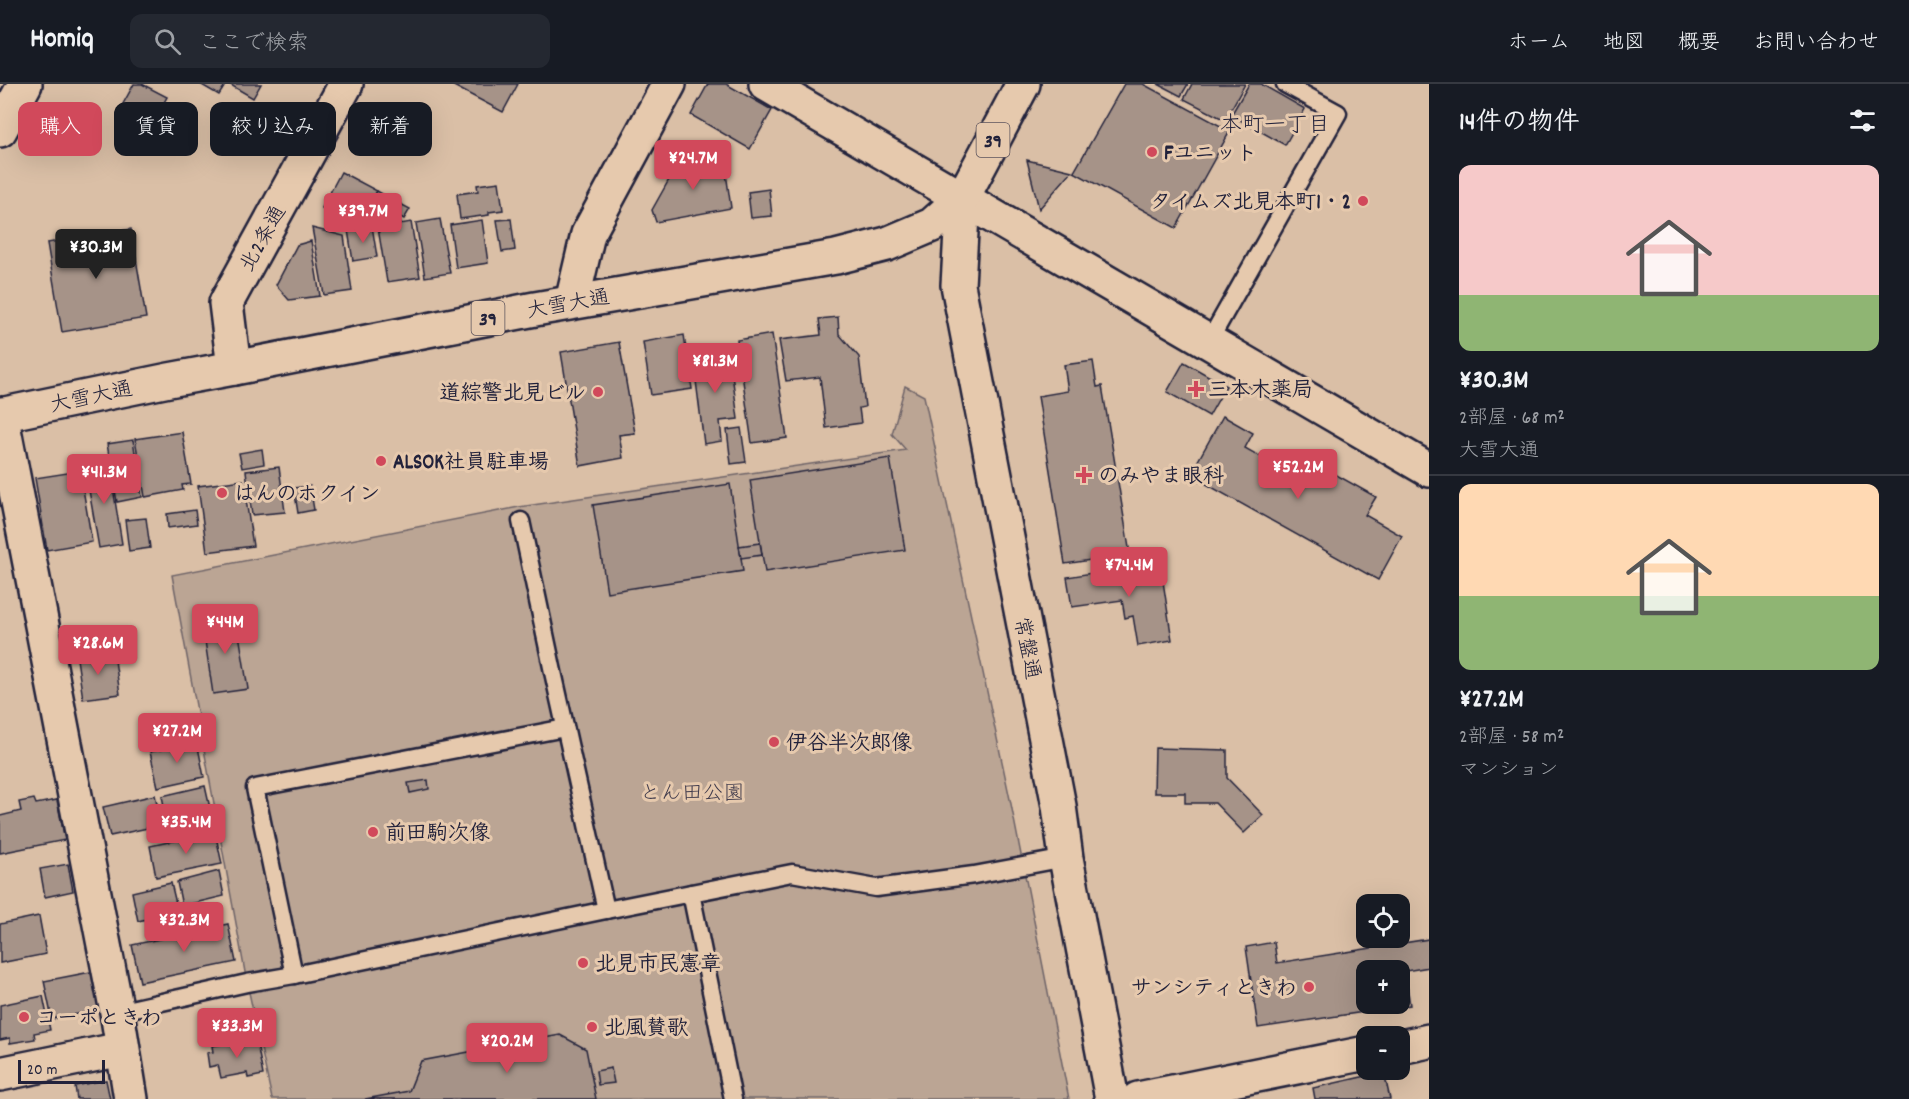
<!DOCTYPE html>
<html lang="ja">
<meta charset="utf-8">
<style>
body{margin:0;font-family:Dekko,"Klee One",sans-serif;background:#242831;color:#f1f3f6;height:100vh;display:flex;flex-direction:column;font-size:22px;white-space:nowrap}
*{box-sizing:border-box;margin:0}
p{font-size:20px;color:#9ea1a6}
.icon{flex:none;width:33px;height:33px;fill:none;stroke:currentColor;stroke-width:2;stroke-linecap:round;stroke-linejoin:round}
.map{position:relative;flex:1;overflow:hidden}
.side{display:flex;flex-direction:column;background:#171b24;width:480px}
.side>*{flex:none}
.hud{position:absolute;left:18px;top:18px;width:570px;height:54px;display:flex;gap:12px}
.fabs{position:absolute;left:1356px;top:810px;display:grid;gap:12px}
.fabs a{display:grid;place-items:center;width:54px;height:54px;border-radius:12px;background:#171b24;box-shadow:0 6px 24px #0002;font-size:30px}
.scale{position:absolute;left:18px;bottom:15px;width:87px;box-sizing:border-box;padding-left:6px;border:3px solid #22223b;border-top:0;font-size:16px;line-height:21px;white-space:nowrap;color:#22223b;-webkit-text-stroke:4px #e6c9ad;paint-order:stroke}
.price{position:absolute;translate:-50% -51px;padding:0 14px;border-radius:6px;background:#d1495b;color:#fff;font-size:20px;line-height:39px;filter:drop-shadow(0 2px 3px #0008)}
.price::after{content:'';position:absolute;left:50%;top:36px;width:18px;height:14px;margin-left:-9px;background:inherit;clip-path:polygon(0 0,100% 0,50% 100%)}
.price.current{background:#222;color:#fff}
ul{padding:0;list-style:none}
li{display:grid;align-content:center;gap:12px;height:318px;padding:0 30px}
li+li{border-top:2px solid #363941}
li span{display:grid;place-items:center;height:186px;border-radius:12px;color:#555}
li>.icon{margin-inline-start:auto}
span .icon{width:108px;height:108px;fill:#fffc;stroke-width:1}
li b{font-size:26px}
h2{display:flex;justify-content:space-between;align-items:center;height:72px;padding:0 30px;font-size:26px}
.chip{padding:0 21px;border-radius:12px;background:#171b24;box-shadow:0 6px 24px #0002;font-size:21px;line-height:54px}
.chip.current{background:#d1495b;color:#fff}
header{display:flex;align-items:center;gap:36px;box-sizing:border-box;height:84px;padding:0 30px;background:#171b24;border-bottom:2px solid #363941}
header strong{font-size:28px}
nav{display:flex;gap:33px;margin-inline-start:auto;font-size:21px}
.search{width:420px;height:54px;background:#242831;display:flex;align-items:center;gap:15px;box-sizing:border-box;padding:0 21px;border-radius:12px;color:#9ea1a6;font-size:22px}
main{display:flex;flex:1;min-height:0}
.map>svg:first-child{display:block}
.green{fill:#bba594;stroke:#6e6468;stroke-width:1.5}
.building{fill:#a69388;stroke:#22223b;stroke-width:1.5;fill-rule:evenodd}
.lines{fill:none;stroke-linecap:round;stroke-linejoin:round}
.service-casing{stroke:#22223b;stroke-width:21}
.minor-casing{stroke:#22223b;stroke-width:38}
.secondary-casing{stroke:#22223b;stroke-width:38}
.trunk-casing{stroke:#22223b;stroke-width:38}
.service{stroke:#e6c9ad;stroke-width:16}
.minor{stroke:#e6c9ad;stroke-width:33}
.secondary{stroke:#e6c9ad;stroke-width:33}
.trunk{stroke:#e6c9ad;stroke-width:33}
.poi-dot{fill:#d1495b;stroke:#e6c9ad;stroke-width:2}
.labels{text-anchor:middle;stroke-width:6;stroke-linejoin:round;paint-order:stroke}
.shield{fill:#e6c9ad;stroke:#5d545d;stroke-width:1.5}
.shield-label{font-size:20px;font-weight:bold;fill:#22223b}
.poi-label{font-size:21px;font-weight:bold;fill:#22223b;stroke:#e6c9ad;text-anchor:start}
.street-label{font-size:21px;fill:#22223b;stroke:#e6c9ad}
.park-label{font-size:21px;fill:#413c4d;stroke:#e6c9ad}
.neighbourhood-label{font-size:22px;fill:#22223b;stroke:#e6c9ad}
</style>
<header>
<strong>Homiq</strong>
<div class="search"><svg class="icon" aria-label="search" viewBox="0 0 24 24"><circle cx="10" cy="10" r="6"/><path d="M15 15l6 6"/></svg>ここで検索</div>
<nav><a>ホーム</a><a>地図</a><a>概要</a><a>お問い合わせ</a></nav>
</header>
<main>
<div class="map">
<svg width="1429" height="1015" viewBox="0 0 1429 1015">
<rect width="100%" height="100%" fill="#dabfa6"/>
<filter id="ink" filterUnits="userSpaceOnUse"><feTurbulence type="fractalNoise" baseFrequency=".0167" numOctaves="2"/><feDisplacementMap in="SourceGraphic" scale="12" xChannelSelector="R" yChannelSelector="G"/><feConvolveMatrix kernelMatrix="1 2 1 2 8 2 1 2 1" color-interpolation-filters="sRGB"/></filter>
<g filter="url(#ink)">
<path class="green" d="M 905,302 L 924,312 L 1011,720 L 1069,1015 L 272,1015 L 247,899 L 172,491 L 519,423 L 906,366 L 892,350 Z"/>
<g class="building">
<path d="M 134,0 L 142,0 L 167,13 L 149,45 L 118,29 Z"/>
<path d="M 200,0 L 226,0 L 219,11 Z"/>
<path d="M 229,0 L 261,0 L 253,14 Z"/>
<path d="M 450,0 L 518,0 L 503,28 Z"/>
<path d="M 708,0 L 726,0 L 772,26 L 750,65 L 691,31 Z"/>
<path d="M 1124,0 L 1143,0 L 1230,47 L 1176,144 L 1074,88 Z"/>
<path d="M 1158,0 L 1188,0 L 1181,12 Z"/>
<path d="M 1192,0 L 1245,0 L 1225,36 L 1184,15 Z"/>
<path d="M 1249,0 L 1261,0 L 1305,25 L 1285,61 L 1231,31 Z"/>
<path d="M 684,69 L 726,89 L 731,124 L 656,138 L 652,126 Z"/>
<path d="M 1027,76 L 1072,87 L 1039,125 Z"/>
<path d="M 341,88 L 377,107 L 357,143 L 322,124 Z"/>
<path d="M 499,98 L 503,126 L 489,128 L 489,131 L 460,135 L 457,110 L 478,107 L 477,101 Z"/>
<path d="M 769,105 L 772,132 L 751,134 L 748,108 Z"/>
<path d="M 377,107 L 391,115 L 379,137 L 364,129 Z"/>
<path d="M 391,115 L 410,125 L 404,135 L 386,125 Z"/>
<path d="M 440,135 L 450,189 L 425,193 L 416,139 Z"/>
<path d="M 511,135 L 515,166 L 502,168 L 497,136 Z"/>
<path d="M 482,136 L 488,179 L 456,184 L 450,141 Z"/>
<path d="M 411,138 L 420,193 L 387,198 L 378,144 Z"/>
<path d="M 372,142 L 377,173 L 353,177 L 348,146 Z"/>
<path d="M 312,144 L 344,152 L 352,207 L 324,211 Z"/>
<path d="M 131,145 L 146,234 L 62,248 L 47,159 Z"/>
<path d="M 311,157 L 320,212 L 289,216 L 276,201 L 297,161 Z"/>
<path d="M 838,233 L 839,250 L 859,273 L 865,323 L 859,324 L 861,339 L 826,344 L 820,293 L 786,297 L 779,256 L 821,251 L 819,235 Z"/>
<path d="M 772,250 L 787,354 L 752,359 L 737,256 Z"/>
<path d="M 684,251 L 692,305 L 651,311 L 643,258 Z"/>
<path d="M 619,258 L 635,349 L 619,351 L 623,374 L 580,382 L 561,268 Z"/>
<path d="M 729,268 L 738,335 L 720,337 L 722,357 L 704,360 L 693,273 Z"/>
<path d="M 1093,277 L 1097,303 L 1102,302 L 1130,470 L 1065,480 L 1038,312 L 1068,307 L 1064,281 Z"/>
<path d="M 1184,278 L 1226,302 L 1209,332 L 1167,308 Z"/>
<path d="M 1223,332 L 1253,349 L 1245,364 L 1298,394 L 1308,375 L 1376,413 L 1365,431 L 1402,452 L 1378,496 L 1190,391 Z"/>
<path d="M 741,344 L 746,378 L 731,380 L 727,346 Z"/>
<path d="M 182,348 L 191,400 L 182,401 L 183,406 L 145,413 L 135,355 Z"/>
<path d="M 133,356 L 142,413 L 117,418 L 107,360 Z"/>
<path d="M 262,365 L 264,380 L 242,384 L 239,369 Z"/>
<path d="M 890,374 L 905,466 L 765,488 L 750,396 Z"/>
<path d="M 109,379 L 122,460 L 99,464 L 85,383 Z"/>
<path d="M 279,383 L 285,428 L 252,431 L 246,387 Z"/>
<path d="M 80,387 L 92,458 L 47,466 L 35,394 Z"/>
<path d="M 243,396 L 253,462 L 207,468 L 198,402 Z"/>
<path d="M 730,400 L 743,487 L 607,508 L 593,421 Z"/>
<path d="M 310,402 L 314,426 L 298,429 L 294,404 Z"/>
<path d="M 195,426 L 197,440 L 168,444 L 167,430 Z"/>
<path d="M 146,434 L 150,464 L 129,467 L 125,436 Z"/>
<path d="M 760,459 L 762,471 L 741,474 L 739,462 Z"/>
<path d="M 1160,478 L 1172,556 L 1138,562 L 1133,532 L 1125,534 L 1122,516 L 1072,523 L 1067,493 Z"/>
<path d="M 236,532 L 248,605 L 213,610 L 202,537 Z"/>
<path d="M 114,570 L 120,610 L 83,615 L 77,575 Z"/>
<path d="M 197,658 L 204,693 L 158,703 L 150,668 Z"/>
<path d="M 1155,664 L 1227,666 L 1227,694 L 1263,731 L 1244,749 L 1215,719 L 1185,719 L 1185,709 L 1154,709 Z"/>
<path d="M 428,696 L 429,705 L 410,709 L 408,699 Z"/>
<path d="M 205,702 L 214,742 L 170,752 L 162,712 Z"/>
<path d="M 155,711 L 162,741 L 110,752 L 103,723 Z"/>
<path d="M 34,715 L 36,720 L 57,716 L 65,756 L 0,769 L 0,732 L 21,727 L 19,718 Z"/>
<path d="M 215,748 L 222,780 L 156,793 L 150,762 Z"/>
<path d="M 68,780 L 73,807 L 45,813 L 40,785 Z"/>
<path d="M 219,787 L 224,812 L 182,822 L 177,798 Z"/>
<path d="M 171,799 L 178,828 L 138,837 L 132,808 Z"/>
<path d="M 39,832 L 46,870 L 0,879 L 0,840 Z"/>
<path d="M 228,840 L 236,878 L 140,898 L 132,861 Z"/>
<path d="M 1429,855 L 1429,883 L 1405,887 L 1410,921 L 1258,944 L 1246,863 L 1274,858 L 1277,879 ZM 1366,886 L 1400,886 L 1400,920 L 1366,920 Z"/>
<path d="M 91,888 L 99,926 L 52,935 L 44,897 Z"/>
<path d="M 43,912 L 50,946 L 34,949 L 35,955 L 10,959 L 10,954 L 0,956 L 0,921 Z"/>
<path d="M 560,951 L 586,965 L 596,1015 L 365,1015 L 409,1007 L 421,977 Z"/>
<path d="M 256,954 L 263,991 L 248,994 L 247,989 L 221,994 L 218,981 L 209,983 L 207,969 L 213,968 L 212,962 Z"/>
<path d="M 611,984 L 614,999 L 598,1001 L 596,987 Z"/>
<path d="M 1384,988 L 1390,1015 L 1315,1015 L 1313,1004 Z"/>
<path d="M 106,996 L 110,1015 L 77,1015 L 75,1002 Z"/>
</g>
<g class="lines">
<g class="service-casing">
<g id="service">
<path d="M 1208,259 L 1338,29 L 1285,0"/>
<path d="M 521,437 L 553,588 L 606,826"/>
<path d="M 691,809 L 733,1015"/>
<path d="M 294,891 L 255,704 L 565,644"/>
<path d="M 117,928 L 247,899 L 294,891 L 606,826 L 792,789 L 876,804 L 974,791 L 1066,774"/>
</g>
</g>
<g class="minor-casing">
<g id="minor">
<path d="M 766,0 C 988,127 1207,259 1429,386"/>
<path d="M 0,46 L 25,0"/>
<path d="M 572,218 L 588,150 L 669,0"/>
<path d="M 234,284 L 226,219 L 346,0"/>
<path d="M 1,330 L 117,928 L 131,1015"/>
<path d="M 1400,963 L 1429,957"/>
<path d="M 0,990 L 122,965"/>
<path d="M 1138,1015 L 1366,969"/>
</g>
</g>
<g class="secondary-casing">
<path id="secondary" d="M 963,113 L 958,201 L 1059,722 L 1066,774 L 1112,1015"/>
</g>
<g class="trunk-casing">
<path id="trunk" d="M 0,331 L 169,296 L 234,284 L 535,225 L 836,173 L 887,160 L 932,141 L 963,113 L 1023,0"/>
</g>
<use href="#service" class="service"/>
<use href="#minor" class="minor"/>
<use href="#secondary" class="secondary"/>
<use href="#trunk" class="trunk"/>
</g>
</g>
<g class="poi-dot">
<circle cx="1152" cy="68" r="6"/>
<circle cx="1363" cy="117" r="6"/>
<path d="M1193 296h6v6h6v6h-6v6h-6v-6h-6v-6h6z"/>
<circle cx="598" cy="308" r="6"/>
<circle cx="381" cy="377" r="6"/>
<path d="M1081 382h6v6h6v6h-6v6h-6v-6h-6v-6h6z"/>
<circle cx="222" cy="409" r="6"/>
<circle cx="774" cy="658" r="6"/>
<circle cx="373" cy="748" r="6"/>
<circle cx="583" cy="879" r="6"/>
<circle cx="1309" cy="903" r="6"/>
<circle cx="24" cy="933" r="6"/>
<circle cx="592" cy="943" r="6"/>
</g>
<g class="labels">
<g class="shield">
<rect x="976.5" y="39" width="33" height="34" rx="4.5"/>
<rect x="471.5" y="217" width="33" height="34" rx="4.5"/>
</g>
<g class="shield-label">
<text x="993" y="63">39</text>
<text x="488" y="241">39</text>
</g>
<g class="poi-label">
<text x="1164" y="75">Fユニット</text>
<text x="1351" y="124" text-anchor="end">タイムズ北見本町1・2</text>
<text x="1208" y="312">三本木薬局</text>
<text x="586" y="315" text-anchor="end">道綜警北見ビル</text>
<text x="393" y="384">ALSOK社員駐車場</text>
<text x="1098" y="398">のみやま眼科</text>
<text x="234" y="416">はんのホクイン</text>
<text x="786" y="665">伊谷半次郎像</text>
<text x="385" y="755">前田駒次像</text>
<text x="595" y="886">北見市民憲章</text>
<text x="1297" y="910" text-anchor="end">サンシティときわ</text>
<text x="36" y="940">コーポときわ</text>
<text x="604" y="950">北風賛歌</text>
</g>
<g class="street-label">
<text transform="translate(262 154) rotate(-61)" y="7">北2条通</text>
<text transform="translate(568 219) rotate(-10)" y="7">大雪大通</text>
<text transform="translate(91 312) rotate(-12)" y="7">大雪大通</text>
<text transform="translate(1028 564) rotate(79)" y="7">常盤通</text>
</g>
<g class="park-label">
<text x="692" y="715">とん田公園</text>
</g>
<g class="neighbourhood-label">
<text x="1275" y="47">本町一丁目</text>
</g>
</g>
</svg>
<div class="fabs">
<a><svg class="icon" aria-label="locate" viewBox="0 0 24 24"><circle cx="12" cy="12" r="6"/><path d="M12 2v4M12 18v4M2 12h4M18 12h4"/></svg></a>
<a>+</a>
<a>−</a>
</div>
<div class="scale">20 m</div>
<b class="price" style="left:693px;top:107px">¥24.7M</b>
<b class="price" style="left:363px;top:160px">¥39.7M</b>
<b class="price current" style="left:96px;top:196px">¥30.3M</b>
<b class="price" style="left:715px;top:310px">¥81.3M</b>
<b class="price" style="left:1298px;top:416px">¥52.2M</b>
<b class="price" style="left:104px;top:421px">¥41.3M</b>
<b class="price" style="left:1129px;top:514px">¥74.4M</b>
<b class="price" style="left:225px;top:571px">¥44M</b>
<b class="price" style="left:98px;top:592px">¥28.6M</b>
<b class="price" style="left:177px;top:680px">¥27.2M</b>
<b class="price" style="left:186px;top:771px">¥35.4M</b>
<b class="price" style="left:184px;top:869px">¥32.3M</b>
<b class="price" style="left:237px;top:975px">¥33.3M</b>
<b class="price" style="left:507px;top:990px">¥20.2M</b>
<div class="hud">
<a class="chip current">購入</a>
<a class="chip">賃貸</a>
<a class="chip">絞り込み</a>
<a class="chip">新着</a>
</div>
</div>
<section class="side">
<h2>14件の物件<svg class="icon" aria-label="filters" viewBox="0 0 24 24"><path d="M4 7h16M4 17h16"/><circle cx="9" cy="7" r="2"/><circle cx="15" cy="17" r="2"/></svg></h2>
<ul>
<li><span style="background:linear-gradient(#f6c9c9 70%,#8fb573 0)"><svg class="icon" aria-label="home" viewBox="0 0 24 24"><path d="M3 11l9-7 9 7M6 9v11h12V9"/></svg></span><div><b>¥30.3M</b><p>2部屋 · 68 m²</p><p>大雪大通</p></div></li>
<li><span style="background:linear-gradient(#ffd9b3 60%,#8fb573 0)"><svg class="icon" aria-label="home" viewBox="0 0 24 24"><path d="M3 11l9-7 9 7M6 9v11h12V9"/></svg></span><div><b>¥27.2M</b><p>2部屋 · 58 m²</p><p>マンション</p></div></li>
</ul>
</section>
</main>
